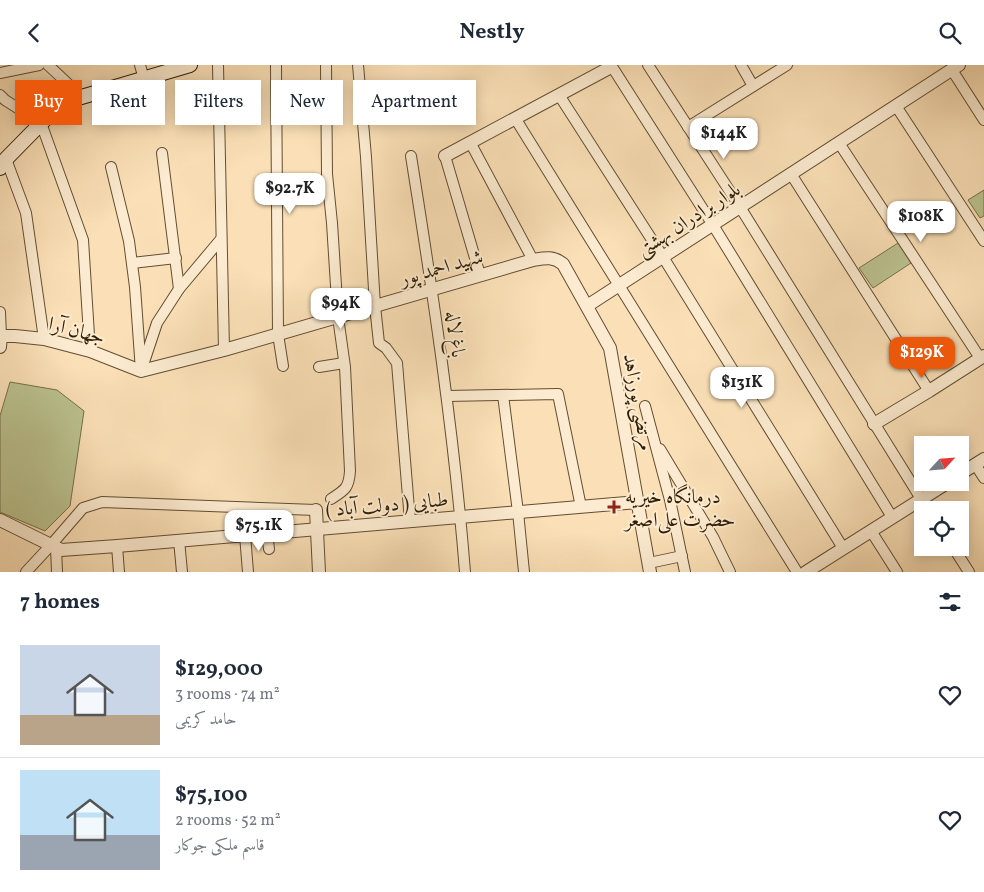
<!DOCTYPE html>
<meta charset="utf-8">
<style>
body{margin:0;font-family:Vollkorn,Amiri,serif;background:#f2f2f3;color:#1f2937;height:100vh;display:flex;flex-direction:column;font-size:19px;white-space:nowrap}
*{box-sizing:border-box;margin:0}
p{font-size:16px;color:#747a83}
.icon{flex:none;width:28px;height:28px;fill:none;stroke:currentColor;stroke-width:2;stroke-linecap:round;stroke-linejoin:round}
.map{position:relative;height:507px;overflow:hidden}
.drawer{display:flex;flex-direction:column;background:#fff;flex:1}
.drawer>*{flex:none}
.hud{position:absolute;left:15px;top:15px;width:500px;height:45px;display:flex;gap:10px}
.needle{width:32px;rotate:64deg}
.controls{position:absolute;left:914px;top:371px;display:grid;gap:10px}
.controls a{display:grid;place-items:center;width:55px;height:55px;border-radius:0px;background:#fff;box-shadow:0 2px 12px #0003;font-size:25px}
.price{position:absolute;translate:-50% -42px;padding:0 11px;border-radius:10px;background:#fff;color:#222;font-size:16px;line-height:32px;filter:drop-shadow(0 1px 2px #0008)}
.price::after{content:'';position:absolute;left:50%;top:30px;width:15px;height:11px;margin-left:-8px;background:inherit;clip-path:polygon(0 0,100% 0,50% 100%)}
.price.current{background:#ea580c;color:#fff}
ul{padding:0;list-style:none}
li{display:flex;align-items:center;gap:15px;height:125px;padding:0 20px}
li+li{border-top:1px solid #e0e1e3}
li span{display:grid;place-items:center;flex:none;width:140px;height:100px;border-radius:0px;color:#555}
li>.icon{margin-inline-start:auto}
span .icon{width:60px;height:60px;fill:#fffc;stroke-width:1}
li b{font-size:21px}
h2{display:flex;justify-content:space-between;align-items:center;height:60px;padding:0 20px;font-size:21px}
.chip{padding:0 18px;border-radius:0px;background:#fff;box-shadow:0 2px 12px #0003;font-size:18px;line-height:45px}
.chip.current{background:#ea580c;color:#fff}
header{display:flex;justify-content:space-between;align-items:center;height:65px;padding:0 20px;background:#fff;font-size:22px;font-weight:700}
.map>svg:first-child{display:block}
.green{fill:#bbc390;stroke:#75704a}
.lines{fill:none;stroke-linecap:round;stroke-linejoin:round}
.minor-casing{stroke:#624e32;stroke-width:12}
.tertiary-casing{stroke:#624e32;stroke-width:14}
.secondary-casing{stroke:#2f1e05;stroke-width:16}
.minor{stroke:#fcebd0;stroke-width:10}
.tertiary{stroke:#fcebd0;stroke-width:12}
.secondary{stroke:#fcebd0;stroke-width:14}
.poi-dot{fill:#8f2418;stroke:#fcebd0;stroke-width:2}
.labels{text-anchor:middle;stroke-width:4;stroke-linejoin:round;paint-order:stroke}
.street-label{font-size:20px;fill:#2f1e05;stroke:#fcebd0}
.poi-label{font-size:20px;fill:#2f1e05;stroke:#fcebd0;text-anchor:start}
</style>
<header><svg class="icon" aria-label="back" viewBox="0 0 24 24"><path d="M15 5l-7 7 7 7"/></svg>Nestly<svg class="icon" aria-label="search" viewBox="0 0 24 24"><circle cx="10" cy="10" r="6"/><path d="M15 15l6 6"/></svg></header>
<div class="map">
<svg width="984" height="507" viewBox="0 0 984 507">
<rect width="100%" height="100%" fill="#fbe0b7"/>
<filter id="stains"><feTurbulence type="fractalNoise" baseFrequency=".004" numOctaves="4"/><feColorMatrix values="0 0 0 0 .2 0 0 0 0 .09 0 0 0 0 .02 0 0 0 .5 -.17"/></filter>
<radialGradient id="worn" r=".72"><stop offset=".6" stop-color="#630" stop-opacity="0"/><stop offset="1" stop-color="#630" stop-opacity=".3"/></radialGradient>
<g class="green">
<path d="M 984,125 L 984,151 L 980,153 L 968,135 Z"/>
<path d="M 898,178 L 911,198 L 873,223 L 859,203 Z"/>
<path d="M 10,317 L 57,325 L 84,346 L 70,441 L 45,466 L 0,447 L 0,351 Z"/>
</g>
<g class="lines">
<g class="minor-casing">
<g id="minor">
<path d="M 48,0 L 82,32"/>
<path d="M 140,0 L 144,14"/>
<path d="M 218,0 L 224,285"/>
<path d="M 276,0 L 278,269 L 283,301"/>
<path d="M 326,0 L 327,109 L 332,158 L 338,252 L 345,302 L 350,406 C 349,423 345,425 331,434"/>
<path d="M 358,0 L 366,92 L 375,241 L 379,278 L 386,283 L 397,298 L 410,456"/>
<path d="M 611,0 L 713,160 L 892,452"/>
<path d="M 648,0 L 740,142 L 928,445"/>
<path d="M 741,0 L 753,21"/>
<path d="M 952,5 L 984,55"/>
<path d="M 0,8 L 39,0"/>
<path d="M 0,30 L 5,35 L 41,58 L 83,175 L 90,286"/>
<path d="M 559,30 L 663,192 L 843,483"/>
<path d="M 896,41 L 984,176"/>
<path d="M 515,53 L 797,507"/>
<path d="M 688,62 L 787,0"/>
<path d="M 470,77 L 533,195"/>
<path d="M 839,78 L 980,293"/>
<path d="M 162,88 L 179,224"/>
<path d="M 411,91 C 433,229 454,368 465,507"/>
<path d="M 445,91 L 480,210"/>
<path d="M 6,94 L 26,148 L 44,274"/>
<path d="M 111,102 L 129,176 L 135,222 L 141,306"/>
<path d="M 791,109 L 929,326"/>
<path d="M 132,198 L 176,193"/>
<path d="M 0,247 L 1,271"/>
<path d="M 143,300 L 157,258 L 179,224 L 221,174"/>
<path d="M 319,302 L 344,298"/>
<path d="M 503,330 L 518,447 L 524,507"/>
<path d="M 447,331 L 558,329 L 581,442"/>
<path d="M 645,341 L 670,435 L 685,507"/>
<path d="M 660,384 L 713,472 L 730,507"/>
<path d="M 975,399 L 984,413"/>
<path d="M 871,466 L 897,507"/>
<path d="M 267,468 L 269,484"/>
<path d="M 245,470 L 248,507"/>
<path d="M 179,475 L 182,507"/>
<path d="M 117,481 L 119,507"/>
<path d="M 953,482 L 969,507"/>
<path d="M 56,483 L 57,507"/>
<path d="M 649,498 L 682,491"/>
<path d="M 26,507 L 51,480 L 83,443 L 102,437 L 316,445"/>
</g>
</g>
<g class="tertiary-casing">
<g id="tertiary">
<path d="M 445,91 L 611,2"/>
<path d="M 587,241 L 959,0"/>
<path d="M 0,282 L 1,271 L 15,271 L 44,274 L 90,286 L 141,306 L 224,285 L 533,195 C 545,193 553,191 563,199 L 610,283 L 650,507"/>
<path d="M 874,359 L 929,326 L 984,291"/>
<path d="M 960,409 L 984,394"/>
<path d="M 316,445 L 319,507"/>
<path d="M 0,455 L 61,485 L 117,481 L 638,437"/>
<path d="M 806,507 L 947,418"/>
</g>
</g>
<g class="secondary-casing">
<path id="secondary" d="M 0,103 L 6,94 L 61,38 L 190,0"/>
</g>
<use href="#minor" class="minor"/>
<use href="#tertiary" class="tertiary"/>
<use href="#secondary" class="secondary"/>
</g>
<path class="poi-dot" d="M611.5 434.5h5v5h5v5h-5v5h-5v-5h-5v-5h5z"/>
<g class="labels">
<g class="street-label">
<text transform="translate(688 154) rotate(-33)" y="7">بلوار برادران بهشتی</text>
<text transform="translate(441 202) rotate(-16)" y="7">شهید احمد پور</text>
<text transform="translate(77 265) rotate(15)" y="7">جهان آرا</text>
<text transform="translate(456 269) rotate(82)" y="7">باغ لاله</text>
<text transform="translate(639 337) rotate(80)" y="7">مرتضی پورزاهد</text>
<text transform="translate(387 439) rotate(-5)" y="7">طبایی ( دولت آباد )</text>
</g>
<g class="poi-label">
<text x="625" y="438">درمانگاه خیریه<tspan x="625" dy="23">حضرت علی‌اصغر</tspan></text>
</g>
</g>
<rect width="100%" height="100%" filter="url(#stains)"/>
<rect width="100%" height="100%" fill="url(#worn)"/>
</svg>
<div class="controls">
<a><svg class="needle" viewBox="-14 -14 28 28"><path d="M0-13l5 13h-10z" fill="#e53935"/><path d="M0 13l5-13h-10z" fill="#747a83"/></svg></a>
<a><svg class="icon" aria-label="locate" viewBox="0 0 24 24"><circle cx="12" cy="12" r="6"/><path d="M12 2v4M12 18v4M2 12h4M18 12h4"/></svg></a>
</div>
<b class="price" style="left:724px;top:95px">$144K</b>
<b class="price" style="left:290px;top:150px">$92.7K</b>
<b class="price" style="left:921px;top:178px">$108K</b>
<b class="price" style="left:341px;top:265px">$94K</b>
<b class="price current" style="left:922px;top:314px">$129K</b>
<b class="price" style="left:742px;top:344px">$131K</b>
<b class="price" style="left:259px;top:487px">$75.1K</b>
<div class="hud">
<a class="chip current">Buy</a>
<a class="chip">Rent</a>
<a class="chip">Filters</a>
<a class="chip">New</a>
<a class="chip">Apartment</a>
</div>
</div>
<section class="drawer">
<h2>7 homes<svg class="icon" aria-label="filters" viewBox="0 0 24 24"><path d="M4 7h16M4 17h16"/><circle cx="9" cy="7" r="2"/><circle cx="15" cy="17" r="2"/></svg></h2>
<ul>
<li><span style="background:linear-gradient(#c9d6e8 70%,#b9a48a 0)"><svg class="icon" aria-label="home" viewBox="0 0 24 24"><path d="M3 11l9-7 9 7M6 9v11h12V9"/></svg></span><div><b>$129,000</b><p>3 rooms · 74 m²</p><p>حامد کریمی</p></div><svg class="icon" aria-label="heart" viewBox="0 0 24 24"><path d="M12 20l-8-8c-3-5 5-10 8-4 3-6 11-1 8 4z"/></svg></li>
<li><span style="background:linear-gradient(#bfe0f5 65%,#9aa5b1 0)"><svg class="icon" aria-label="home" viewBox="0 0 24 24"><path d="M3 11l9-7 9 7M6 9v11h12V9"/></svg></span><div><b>$75,100</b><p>2 rooms · 52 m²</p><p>قاسم ملکی جوکار</p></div><svg class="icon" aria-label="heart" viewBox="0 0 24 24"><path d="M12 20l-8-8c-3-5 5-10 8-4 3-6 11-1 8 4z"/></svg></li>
</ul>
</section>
